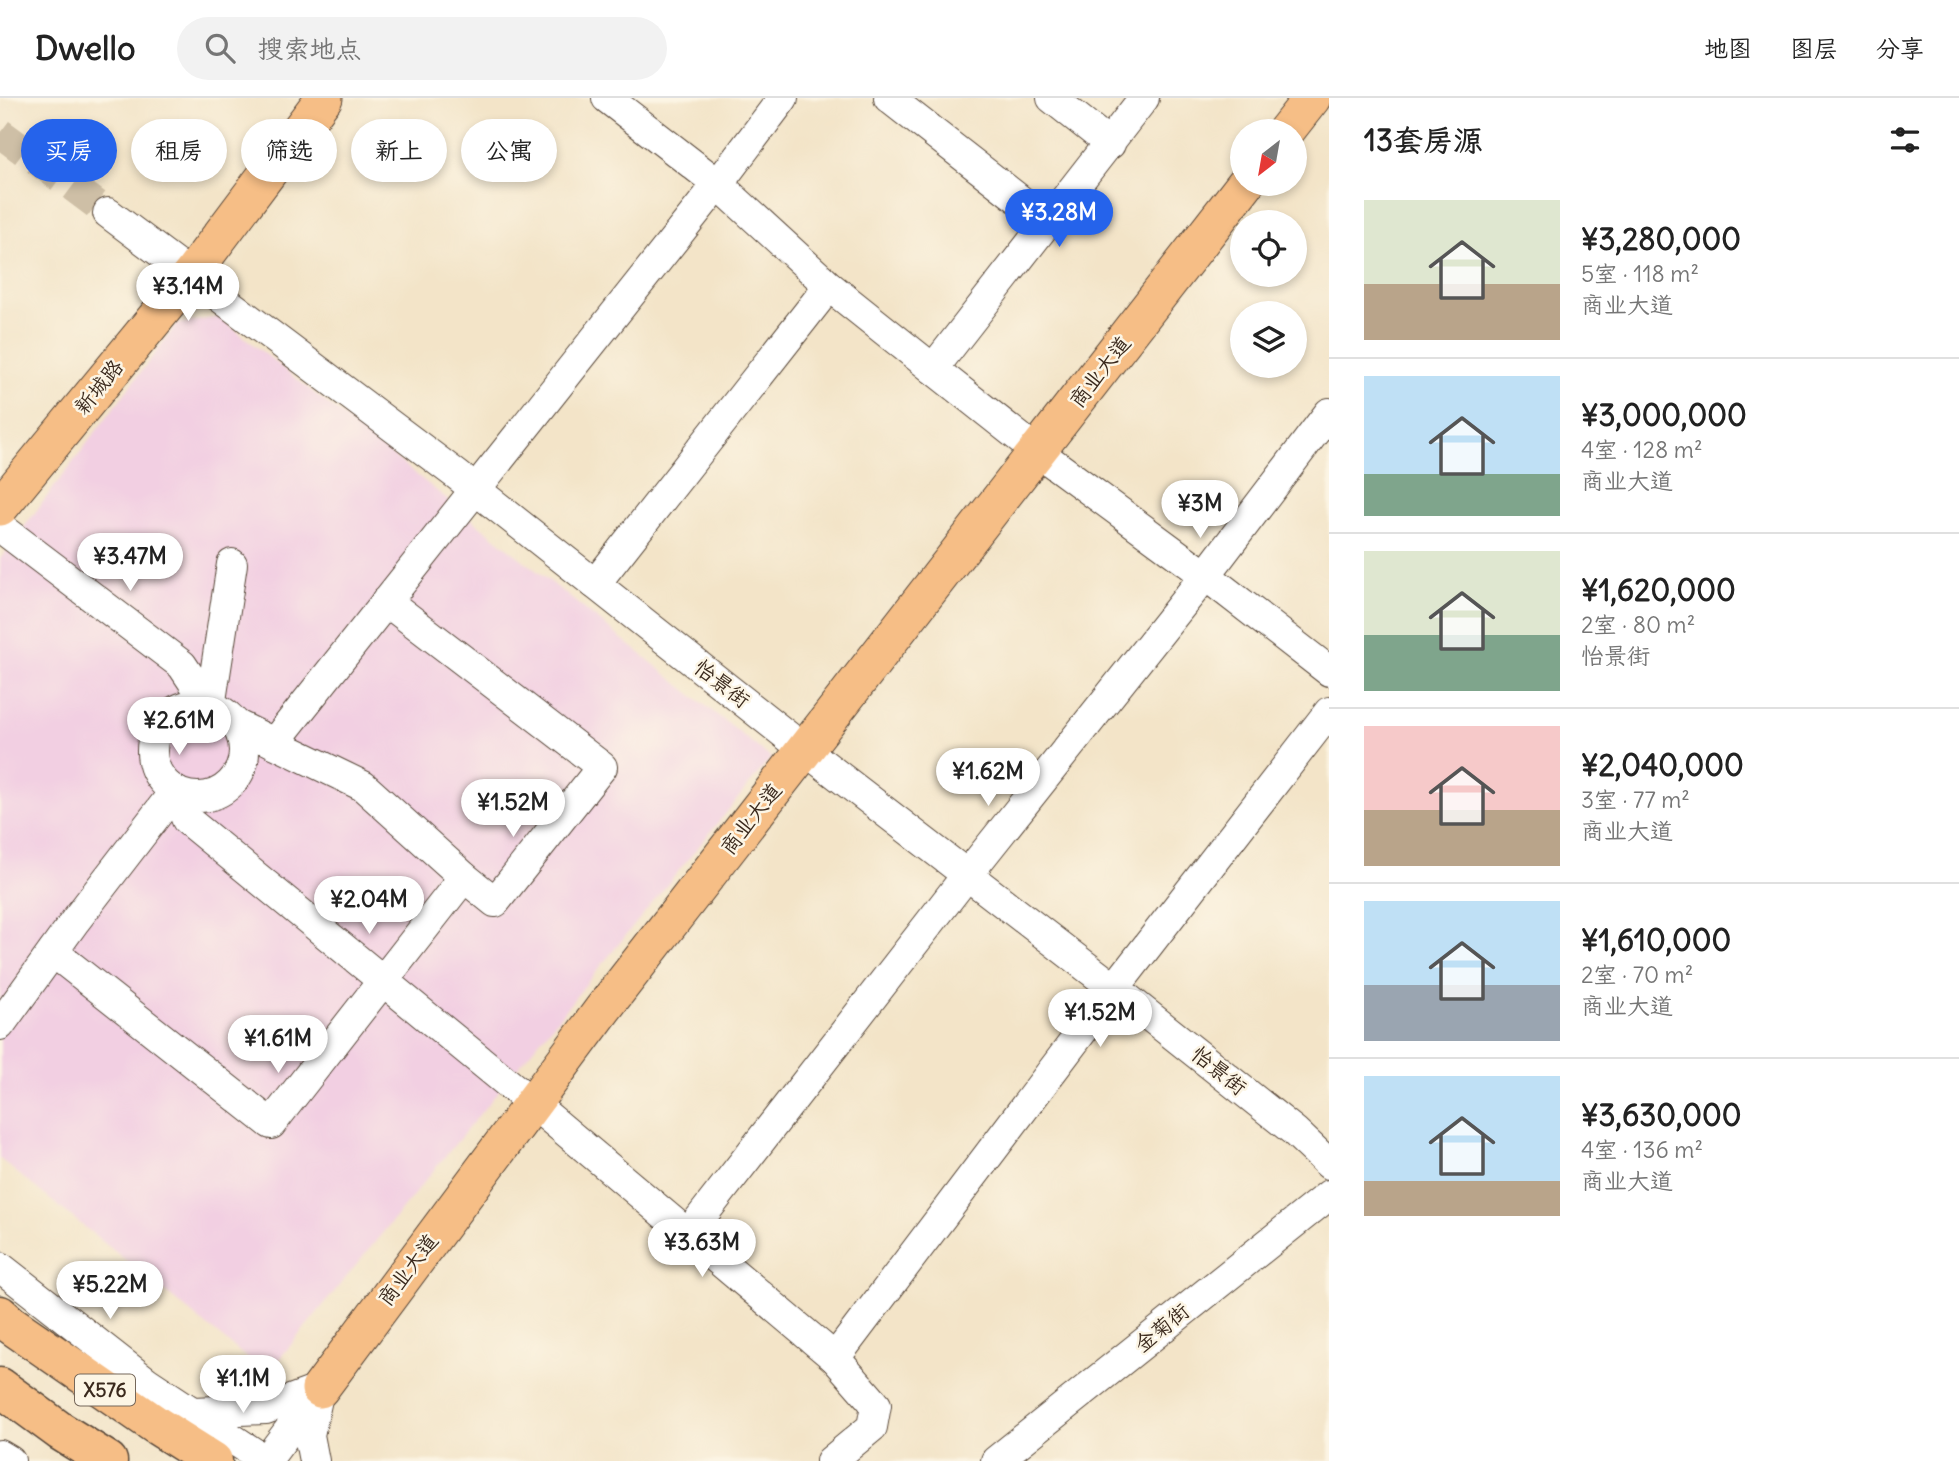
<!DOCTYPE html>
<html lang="zh">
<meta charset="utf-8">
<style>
body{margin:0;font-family:Delius,"LXGW WenKai TC",sans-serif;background:#f2f2f2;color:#222;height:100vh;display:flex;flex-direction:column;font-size:26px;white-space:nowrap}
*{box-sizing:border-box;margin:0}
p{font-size:23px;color:#767676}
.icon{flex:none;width:38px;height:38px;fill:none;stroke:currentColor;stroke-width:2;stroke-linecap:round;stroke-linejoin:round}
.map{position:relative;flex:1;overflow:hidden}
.drawer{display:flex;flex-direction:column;background:#fff;width:630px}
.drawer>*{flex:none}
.top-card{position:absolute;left:21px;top:21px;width:665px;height:63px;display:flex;gap:14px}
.needle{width:46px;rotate:211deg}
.buttons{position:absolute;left:1230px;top:21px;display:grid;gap:14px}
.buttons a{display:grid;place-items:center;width:77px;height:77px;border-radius:50%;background:#fff;box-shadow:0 4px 10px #0003;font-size:35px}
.price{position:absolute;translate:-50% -60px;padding:0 16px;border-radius:24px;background:#fff;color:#222;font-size:23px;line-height:46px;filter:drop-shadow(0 2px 4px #0008)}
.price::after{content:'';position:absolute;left:50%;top:42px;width:21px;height:16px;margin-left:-10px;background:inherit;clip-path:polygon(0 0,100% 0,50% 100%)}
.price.current{background:#2563eb;color:#fff}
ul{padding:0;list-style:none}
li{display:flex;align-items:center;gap:21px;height:175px;padding:0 35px}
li+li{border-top:2px solid #e0e0e0}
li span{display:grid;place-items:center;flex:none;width:196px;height:140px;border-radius:0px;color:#555}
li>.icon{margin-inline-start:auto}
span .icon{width:84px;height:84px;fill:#fffc;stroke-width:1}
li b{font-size:30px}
h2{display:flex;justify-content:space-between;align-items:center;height:84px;padding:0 35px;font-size:30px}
.pill{padding:0 24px;border-radius:32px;background:#fff;box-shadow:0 4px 10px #0003;font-size:24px;line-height:63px}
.pill.current{background:#2563eb;color:#fff}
header{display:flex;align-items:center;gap:42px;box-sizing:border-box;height:98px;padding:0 35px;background:#fff;border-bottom:2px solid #e0e0e0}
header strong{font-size:33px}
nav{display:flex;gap:38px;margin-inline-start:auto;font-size:24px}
.search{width:490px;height:63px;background:#f2f2f2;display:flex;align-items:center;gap:18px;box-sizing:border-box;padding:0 24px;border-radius:38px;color:#767676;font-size:26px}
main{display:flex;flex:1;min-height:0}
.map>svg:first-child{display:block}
.built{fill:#f2cfe2}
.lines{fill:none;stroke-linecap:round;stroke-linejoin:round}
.minor-tunnel{stroke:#cebfa6;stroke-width:30;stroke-dasharray:30 15;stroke-linecap:butt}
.minor-casing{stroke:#574638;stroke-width:32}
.major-casing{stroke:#574638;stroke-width:39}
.highway-casing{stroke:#574638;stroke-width:41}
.minor{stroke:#fff;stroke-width:30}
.major{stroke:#f6be86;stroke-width:37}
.highway{stroke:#f6be86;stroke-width:38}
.labels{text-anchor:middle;stroke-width:5;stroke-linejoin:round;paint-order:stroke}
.shield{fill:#fcf5e5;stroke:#75675a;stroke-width:2}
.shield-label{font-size:19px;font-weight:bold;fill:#3b2a1e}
.street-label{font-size:21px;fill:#3b2a1e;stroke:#fcf5e5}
</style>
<header>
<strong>Dwello</strong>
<div class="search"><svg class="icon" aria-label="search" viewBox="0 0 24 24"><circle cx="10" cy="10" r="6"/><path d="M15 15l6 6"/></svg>搜索地点</div>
<nav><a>地图</a><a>图层</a><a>分享</a></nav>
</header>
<main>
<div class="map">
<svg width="1329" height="1363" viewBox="0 0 1329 1363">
<rect width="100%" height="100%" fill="#fcf5e5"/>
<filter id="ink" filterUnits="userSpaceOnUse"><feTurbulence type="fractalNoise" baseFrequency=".0143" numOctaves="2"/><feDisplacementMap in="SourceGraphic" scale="14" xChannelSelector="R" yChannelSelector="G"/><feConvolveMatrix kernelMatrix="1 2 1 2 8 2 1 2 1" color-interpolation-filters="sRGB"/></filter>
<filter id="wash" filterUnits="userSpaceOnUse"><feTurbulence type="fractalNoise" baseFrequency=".00686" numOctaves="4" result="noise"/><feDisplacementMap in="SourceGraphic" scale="28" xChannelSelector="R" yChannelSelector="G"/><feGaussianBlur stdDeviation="1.57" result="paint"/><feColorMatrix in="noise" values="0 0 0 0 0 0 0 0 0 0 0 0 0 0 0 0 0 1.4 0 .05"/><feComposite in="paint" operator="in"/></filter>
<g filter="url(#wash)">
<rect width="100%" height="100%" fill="#f3e4c8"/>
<path class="built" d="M 219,219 L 771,660 L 267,1276 L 0,1061 L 0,461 L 177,226 Z"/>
</g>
<g filter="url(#ink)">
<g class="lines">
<path class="minor-tunnel" d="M 0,35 L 108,115"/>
<g class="minor-casing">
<g id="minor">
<path d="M 607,0 L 718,86 L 829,188 L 933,271 L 1038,354 L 1205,477 L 1329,573"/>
<path d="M 889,0 L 1048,124"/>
<path d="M 1052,0 L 1110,46"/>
<path d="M 108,115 L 457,377 L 805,652 L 1123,897 L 1294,1033 L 1329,1066"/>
<path d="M 933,271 L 1144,0"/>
<path d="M 0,429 L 182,567 L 210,609"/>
<path d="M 595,486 L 829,188"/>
<circle cx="198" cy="653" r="46"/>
<path d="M 210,609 L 232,466"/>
<path d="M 235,626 L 363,688 L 464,779 L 495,804 L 602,669 L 386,503"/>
<path d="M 274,645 L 718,86 L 783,0"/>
<path d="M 175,693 L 187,722 L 532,1005 L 835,1260 L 876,1307 L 872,1329 L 831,1363"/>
<path d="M 53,854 L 271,1026 L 464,779"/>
<path d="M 0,927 L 75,823 L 175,693"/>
<path d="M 688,1136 L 967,777 L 1212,469 L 1329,315"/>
<path d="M 0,1169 L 147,1284 L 266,1363"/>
<path d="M 835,1260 L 1114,891 L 1329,614"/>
<path d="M 193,1314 L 266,1311 L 320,1291"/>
<path d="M 0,1357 L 10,1363"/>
<path d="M 266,1363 L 320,1291"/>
<path d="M 314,1363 L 309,1337 L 317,1301"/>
<path d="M 996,1363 L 1329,1097"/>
</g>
</g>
<g class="major-casing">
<g id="major">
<path d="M 1286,33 L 1312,0"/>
<path d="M 0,409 L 191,177 L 324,0"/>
<path d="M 320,1291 L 603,911 L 1245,86"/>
</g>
</g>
<g class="highway-casing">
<g id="highway">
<path d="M 0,1217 L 10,1226 L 156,1327 L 213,1363"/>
<path d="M 0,1289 L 60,1333 L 108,1363"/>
</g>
</g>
<use href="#minor" class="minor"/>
<use href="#major" class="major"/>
<use href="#highway" class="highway"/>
</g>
</g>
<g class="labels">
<rect class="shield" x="75" y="1276.5" width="60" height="31" rx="5"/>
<g class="shield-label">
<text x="105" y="1299">X576</text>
</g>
<g class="street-label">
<text transform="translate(1100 274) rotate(-52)" y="7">商业大道</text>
<text transform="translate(99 289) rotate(-51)" y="7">新城路</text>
<text transform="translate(722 586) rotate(38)" y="7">怡景街</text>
<text transform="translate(751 721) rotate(-52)" y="7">商业大道</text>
<text transform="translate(1219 973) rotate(39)" y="7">怡景街</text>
<text transform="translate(408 1172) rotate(-53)" y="7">商业大道</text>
<text transform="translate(1162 1230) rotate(-39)" y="7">金菊街</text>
</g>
</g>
</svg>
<div class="buttons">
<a><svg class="needle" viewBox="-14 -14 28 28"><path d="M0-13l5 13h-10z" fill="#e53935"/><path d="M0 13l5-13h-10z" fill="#767676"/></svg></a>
<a><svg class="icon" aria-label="locate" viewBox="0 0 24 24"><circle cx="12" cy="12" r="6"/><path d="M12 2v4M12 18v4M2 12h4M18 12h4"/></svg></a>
<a><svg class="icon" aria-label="layers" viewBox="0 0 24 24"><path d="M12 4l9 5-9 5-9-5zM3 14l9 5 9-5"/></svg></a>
</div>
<b class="price current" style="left:1059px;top:151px">¥3.28M</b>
<b class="price" style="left:188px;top:225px">¥3.14M</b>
<b class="price" style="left:1200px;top:442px">¥3M</b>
<b class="price" style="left:130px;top:495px">¥3.47M</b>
<b class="price" style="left:179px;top:659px">¥2.61M</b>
<b class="price" style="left:988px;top:710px">¥1.62M</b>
<b class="price" style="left:513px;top:741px">¥1.52M</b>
<b class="price" style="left:369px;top:838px">¥2.04M</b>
<b class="price" style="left:1100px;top:951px">¥1.52M</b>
<b class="price" style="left:278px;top:977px">¥1.61M</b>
<b class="price" style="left:702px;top:1181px">¥3.63M</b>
<b class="price" style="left:110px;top:1223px">¥5.22M</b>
<b class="price" style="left:243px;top:1317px">¥1.1M</b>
<div class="top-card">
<a class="pill current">买房</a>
<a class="pill">租房</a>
<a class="pill">筛选</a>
<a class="pill">新上</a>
<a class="pill">公寓</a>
</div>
</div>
<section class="drawer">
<h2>13套房源<svg class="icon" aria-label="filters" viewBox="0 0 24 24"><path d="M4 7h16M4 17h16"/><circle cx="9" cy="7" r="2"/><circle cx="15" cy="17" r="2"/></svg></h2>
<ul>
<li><span style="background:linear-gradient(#dfe7d0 60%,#b9a48a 0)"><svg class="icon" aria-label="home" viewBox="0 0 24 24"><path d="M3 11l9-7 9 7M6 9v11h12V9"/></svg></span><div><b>¥3,280,000</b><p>5室 · 118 m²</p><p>商业大道</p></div></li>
<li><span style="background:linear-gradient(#bfe0f5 70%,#7fa58c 0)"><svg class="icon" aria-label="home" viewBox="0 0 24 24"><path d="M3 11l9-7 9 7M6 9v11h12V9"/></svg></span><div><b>¥3,000,000</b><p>4室 · 128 m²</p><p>商业大道</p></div></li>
<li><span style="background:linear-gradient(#dfe7d0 60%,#7fa58c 0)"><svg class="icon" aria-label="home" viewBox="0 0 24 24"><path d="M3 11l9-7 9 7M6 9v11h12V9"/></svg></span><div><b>¥1,620,000</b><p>2室 · 80 m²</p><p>怡景街</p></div></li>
<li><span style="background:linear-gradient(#f6c9c9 60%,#b9a48a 0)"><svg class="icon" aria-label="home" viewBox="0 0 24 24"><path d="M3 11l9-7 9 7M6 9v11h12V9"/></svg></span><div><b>¥2,040,000</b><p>3室 · 77 m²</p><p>商业大道</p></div></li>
<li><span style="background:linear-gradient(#bfe0f5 60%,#9aa5b1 0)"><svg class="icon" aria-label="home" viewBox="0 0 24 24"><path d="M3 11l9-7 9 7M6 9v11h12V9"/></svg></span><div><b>¥1,610,000</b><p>2室 · 70 m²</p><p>商业大道</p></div></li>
<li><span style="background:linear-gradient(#bfe0f5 75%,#b9a48a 0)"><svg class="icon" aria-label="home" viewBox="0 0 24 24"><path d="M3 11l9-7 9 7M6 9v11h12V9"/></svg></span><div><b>¥3,630,000</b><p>4室 · 136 m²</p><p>商业大道</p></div></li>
</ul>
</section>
</main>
